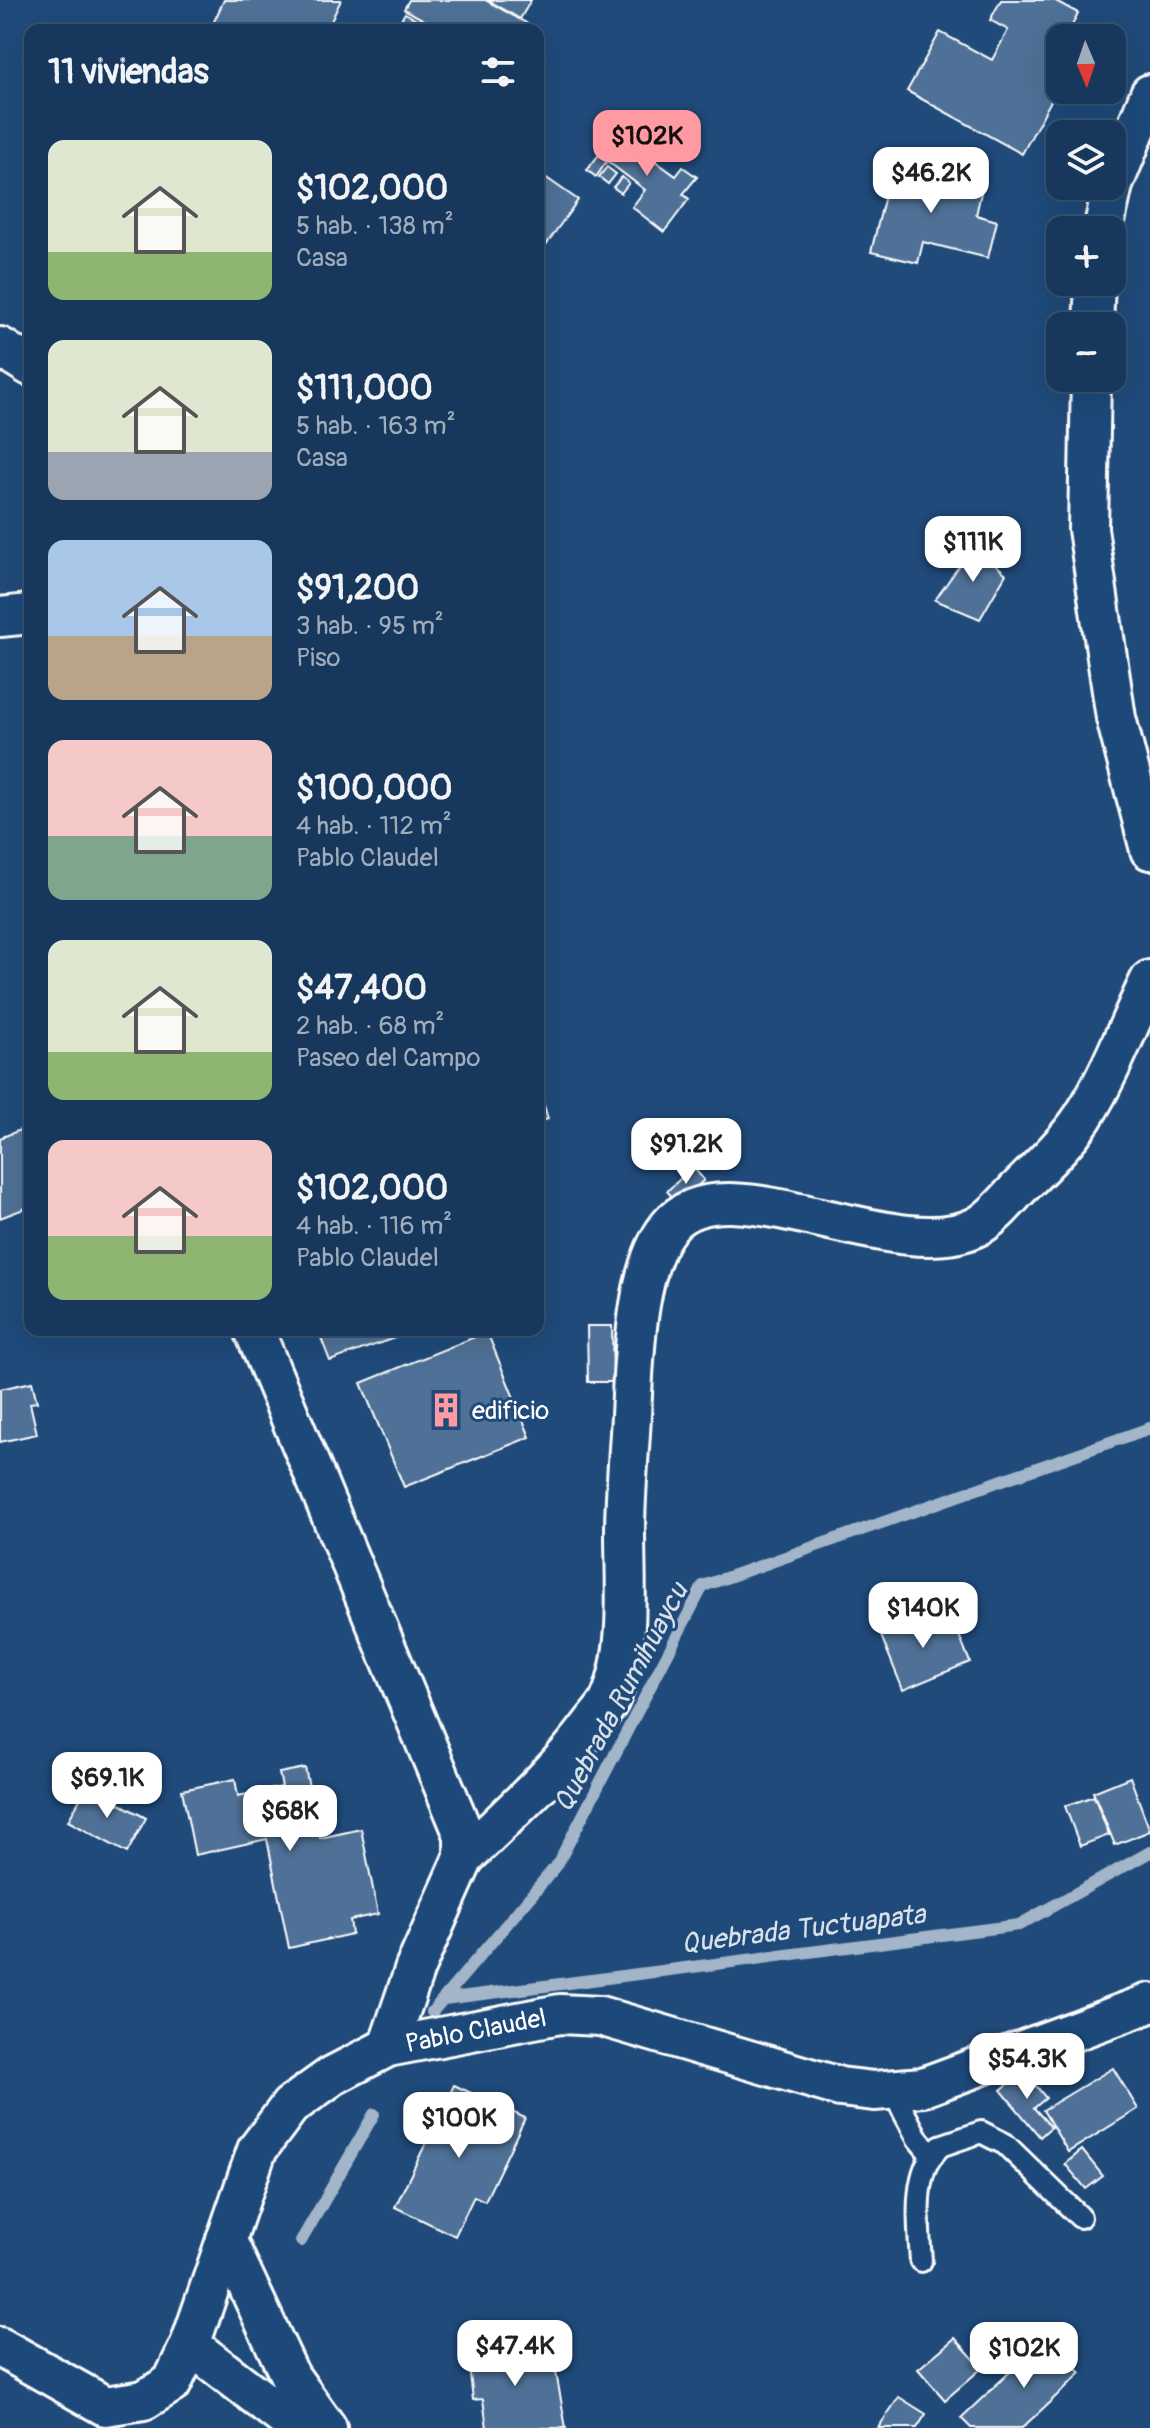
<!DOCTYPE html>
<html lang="es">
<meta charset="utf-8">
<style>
body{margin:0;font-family:Pangolin,sans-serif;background:#203f62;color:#f1f3f6;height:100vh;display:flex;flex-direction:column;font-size:30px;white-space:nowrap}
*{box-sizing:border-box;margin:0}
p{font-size:26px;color:#9eacbb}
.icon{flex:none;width:44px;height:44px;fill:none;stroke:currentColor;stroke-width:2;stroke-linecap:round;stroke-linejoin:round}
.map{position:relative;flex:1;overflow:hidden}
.drawer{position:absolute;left:24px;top:24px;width:520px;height:1312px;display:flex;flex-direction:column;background:#17385c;border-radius:16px;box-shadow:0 8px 32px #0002,0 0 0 2px #365272}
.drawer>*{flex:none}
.needle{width:52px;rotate:178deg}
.fabs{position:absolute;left:1046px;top:24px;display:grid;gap:16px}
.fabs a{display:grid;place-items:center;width:80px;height:80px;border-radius:16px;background:#17385c;box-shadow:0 8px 32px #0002,0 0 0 2px #365272;font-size:40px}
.price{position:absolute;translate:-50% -68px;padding:0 18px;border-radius:16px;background:#fff;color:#222;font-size:26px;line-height:52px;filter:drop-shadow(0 2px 4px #0008)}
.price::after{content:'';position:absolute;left:50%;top:48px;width:24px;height:18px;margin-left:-12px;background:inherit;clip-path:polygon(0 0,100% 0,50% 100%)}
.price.active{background:#ff9aa2;color:#111}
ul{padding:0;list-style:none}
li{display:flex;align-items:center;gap:24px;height:200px;padding:0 24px}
li span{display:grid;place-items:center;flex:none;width:224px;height:160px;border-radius:16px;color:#555}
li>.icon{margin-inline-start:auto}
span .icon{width:96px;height:96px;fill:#fffc;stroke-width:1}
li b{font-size:34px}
h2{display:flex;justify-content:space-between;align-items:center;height:96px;padding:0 24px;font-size:34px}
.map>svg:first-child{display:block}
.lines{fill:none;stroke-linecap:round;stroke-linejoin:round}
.stream{stroke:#a3b5c8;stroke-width:12}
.building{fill:#507197;stroke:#fff;stroke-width:2}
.lane-casing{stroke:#fff;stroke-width:26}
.street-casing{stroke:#fff;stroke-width:44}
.lane{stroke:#1f4a7a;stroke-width:20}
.street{stroke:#1f4a7a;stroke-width:38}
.labels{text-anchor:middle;stroke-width:6;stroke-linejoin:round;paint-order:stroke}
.poi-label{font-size:26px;fill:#fff;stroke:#1f4a7a;text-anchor:start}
.street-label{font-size:26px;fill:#fff;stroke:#1f4a7a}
.water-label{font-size:28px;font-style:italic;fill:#d8e0e8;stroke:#1f4a7a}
</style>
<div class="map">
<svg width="1150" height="2428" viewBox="0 0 1150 2428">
<rect width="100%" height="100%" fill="#1f4a7a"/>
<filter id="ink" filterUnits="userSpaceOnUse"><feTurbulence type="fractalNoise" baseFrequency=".0125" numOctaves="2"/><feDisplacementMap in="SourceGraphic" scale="16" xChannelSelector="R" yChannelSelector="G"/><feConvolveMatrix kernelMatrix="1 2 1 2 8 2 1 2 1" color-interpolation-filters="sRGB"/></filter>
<g filter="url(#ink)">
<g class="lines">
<g class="stream">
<path d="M 444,1999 L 1019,1925 L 1150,1852"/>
<path d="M 432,2012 L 557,1865 L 703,1586 L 1150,1428"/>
<path d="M 301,2241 L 374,2114"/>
</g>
</g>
<g class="building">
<path d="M 224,0 L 341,0 L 327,30 L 210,30 Z"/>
<path d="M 409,0 L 485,0 L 537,29 L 442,30 L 404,9 Z"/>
<path d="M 488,0 L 531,0 L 520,19 Z"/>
<path d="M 1001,0 L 1054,0 L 1078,13 L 1070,30 L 1084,38 L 1060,38 L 1060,84 L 1022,154 L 907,91 L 940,32 L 992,60 L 1008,30 L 990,20 Z"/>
<path d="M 405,13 L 435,30 L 394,30 Z"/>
<path d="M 640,129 L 658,142 L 647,155 L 676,176 L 683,167 L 697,177 L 683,194 L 689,199 L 664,232 L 632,207 L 645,190 L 607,161 L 596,177 L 587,170 L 616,133 L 629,143 Z"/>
<path d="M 893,163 L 983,184 L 976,215 L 997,221 L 988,258 L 923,242 L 918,263 L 871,252 Z"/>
<path d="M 607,167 L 616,174 L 608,184 L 599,177 Z"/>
<path d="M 538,172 L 578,200 L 538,256 Z"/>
<path d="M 622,177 L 629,183 L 621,193 L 613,187 Z"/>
<path d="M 974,545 L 1006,574 L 980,619 L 935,600 Z"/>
<path d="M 538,1085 L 548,1119 L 538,1122 Z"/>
<path d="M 30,1126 L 30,1217 L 26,1208 L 0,1218 L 0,1138 Z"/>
<path d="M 693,1167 L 704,1180 L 678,1204 L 667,1191 Z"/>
<path d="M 587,1326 L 612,1326 L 613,1382 L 588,1382 Z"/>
<path d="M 318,1330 L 417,1330 L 330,1361 Z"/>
<path d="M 487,1332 L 530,1437 L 404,1487 L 361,1383 Z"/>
<path d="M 32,1382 L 37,1402 L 30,1403 L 37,1434 L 0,1442 L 0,1389 Z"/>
<path d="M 935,1610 L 945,1634 L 957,1630 L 970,1662 L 903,1690 L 880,1633 Z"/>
<path d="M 305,1768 L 320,1838 L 361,1829 L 378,1914 L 350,1920 L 352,1934 L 289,1948 L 267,1839 L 195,1855 L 182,1790 L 235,1779 L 238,1796 L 282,1787 L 279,1773 Z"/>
<path d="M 1130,1777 L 1150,1831 L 1115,1845 L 1093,1792 Z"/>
<path d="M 87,1786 L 146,1818 L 127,1853 L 68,1821 Z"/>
<path d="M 1094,1796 L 1109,1835 L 1080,1846 L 1065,1806 Z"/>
<path d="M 1113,2068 L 1138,2109 L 1068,2152 L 1043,2110 Z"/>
<path d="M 1024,2071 L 1046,2098 L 1034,2108 L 1051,2127 L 1040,2137 L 1001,2090 Z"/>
<path d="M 454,2085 L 525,2118 L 485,2201 L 474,2196 L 455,2236 L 395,2207 Z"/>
<path d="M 1082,2150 L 1103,2176 L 1086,2189 L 1065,2164 Z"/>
<path d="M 1047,2337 L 1081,2373 L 1022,2428 L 971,2428 L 961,2418 Z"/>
<path d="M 955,2338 L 982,2368 L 945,2400 L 918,2369 Z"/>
<path d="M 525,2340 L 528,2364 L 554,2361 L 566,2428 L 487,2428 L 483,2399 L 473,2400 L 467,2348 Z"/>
<path d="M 899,2397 L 926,2414 L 917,2428 L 878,2428 Z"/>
</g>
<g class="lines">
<g class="lane-casing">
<g id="lane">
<path d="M 892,2090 L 918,2139 L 932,2156 L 940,2146 L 981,2132 L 1005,2144 L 1080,2217"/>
<path d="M 921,2261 C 919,2232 913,2179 932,2156"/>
</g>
</g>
<g class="street-casing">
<g id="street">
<path d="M 1103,230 L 1113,185 L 1150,94"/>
<path d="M 1093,326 L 1095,282"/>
<path d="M 0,347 L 30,366"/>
<path d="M 1091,378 L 1088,529 L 1116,718 L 1150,850"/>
<path d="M 0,617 L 30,614"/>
<path d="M 254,1330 L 464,1835 L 464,1858 L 415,1968 L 388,2047"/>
<path d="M 464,1858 C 508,1815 555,1774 592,1724 C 598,1716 608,1706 611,1697 C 631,1648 625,1584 625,1532 C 625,1499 628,1466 630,1433 C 634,1375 632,1272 669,1226 C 724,1158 894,1267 976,1227 C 991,1220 1005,1203 1016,1191 C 1038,1169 1065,1144 1083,1117 C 1109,1077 1129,1023 1150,980"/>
<path d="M 226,2239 L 290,2376 L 327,2428"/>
<path d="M 190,2345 L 298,2428"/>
<path id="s1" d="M 0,2347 L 105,2406 L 144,2400 L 172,2383 L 190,2345 L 257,2150 L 290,2106 L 332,2076 L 388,2047 L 560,2014 L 600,2016 L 840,2087 L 874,2091 L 923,2087 L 1150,2003"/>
</g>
</g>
<use href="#lane" class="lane"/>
<use href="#street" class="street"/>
</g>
</g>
<defs>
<g id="building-bare" transform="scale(2.76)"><path d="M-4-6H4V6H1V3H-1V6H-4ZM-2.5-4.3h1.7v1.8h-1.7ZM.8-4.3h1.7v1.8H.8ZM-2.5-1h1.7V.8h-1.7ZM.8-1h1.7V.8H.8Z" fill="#ff9aa2" stroke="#1f4a7a" stroke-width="2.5" paint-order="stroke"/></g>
</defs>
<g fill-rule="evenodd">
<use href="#building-bare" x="446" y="1410"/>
</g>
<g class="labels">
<g class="poi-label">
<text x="472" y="1419">edificio</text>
</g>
<g class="street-label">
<text dy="9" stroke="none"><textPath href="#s1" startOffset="700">Pablo Claudel</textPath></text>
</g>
<g class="water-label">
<text transform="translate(620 1697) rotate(-62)" y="10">Quebrada Rumihuaycu</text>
<text transform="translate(803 1928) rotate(-7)" y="10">Quebrada Tuctuapata</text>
</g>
</g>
</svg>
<div class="fabs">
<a><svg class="needle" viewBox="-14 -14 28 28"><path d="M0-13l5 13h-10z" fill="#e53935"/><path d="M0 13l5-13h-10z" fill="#9eacbb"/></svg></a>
<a><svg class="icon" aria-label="layers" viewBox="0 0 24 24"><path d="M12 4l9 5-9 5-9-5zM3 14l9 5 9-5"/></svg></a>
<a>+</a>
<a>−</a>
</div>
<b class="price active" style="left:647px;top:178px">$102K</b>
<b class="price" style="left:931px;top:215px">$46.2K</b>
<b class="price" style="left:973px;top:584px">$111K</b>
<b class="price" style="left:686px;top:1186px">$91.2K</b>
<b class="price" style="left:923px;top:1650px">$140K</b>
<b class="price" style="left:107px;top:1820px">$69.1K</b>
<b class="price" style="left:290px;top:1853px">$68K</b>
<b class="price" style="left:1027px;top:2101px">$54.3K</b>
<b class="price" style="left:459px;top:2160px">$100K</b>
<b class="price" style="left:515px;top:2388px">$47.4K</b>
<b class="price" style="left:1024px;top:2390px">$102K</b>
<section class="drawer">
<h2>11 viviendas<svg class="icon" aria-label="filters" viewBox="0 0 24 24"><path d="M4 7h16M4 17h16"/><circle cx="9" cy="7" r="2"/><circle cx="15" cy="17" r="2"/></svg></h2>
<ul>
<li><span style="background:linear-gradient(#dfe7d0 70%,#8fb573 0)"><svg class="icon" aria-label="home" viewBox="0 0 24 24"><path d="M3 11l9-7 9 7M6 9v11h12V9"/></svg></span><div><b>$102,000</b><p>5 hab. · 138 m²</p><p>Casa</p></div></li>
<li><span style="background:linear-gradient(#dfe7d0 70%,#9aa5b1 0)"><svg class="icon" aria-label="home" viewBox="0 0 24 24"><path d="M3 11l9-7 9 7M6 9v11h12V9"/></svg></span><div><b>$111,000</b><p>5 hab. · 163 m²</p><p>Casa</p></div></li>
<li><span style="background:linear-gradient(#a9c7e8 60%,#b9a48a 0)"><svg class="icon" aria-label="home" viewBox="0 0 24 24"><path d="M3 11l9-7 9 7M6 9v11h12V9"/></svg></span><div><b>$91,200</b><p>3 hab. · 95 m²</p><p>Piso</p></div></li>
<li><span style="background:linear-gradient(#f6c9c9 60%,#7fa58c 0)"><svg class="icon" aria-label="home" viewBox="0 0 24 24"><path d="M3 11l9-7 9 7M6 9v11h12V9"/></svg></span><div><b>$100,000</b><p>4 hab. · 112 m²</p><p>Pablo Claudel</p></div></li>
<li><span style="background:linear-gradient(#dfe7d0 70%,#8fb573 0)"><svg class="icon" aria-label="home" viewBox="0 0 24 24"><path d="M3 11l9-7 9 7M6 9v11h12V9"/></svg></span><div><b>$47,400</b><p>2 hab. · 68 m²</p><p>Paseo del Campo</p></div></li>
<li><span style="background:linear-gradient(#f6c9c9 60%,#8fb573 0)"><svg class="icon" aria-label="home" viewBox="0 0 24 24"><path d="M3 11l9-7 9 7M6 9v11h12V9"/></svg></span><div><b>$102,000</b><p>4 hab. · 116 m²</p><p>Pablo Claudel</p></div></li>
</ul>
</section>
</div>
